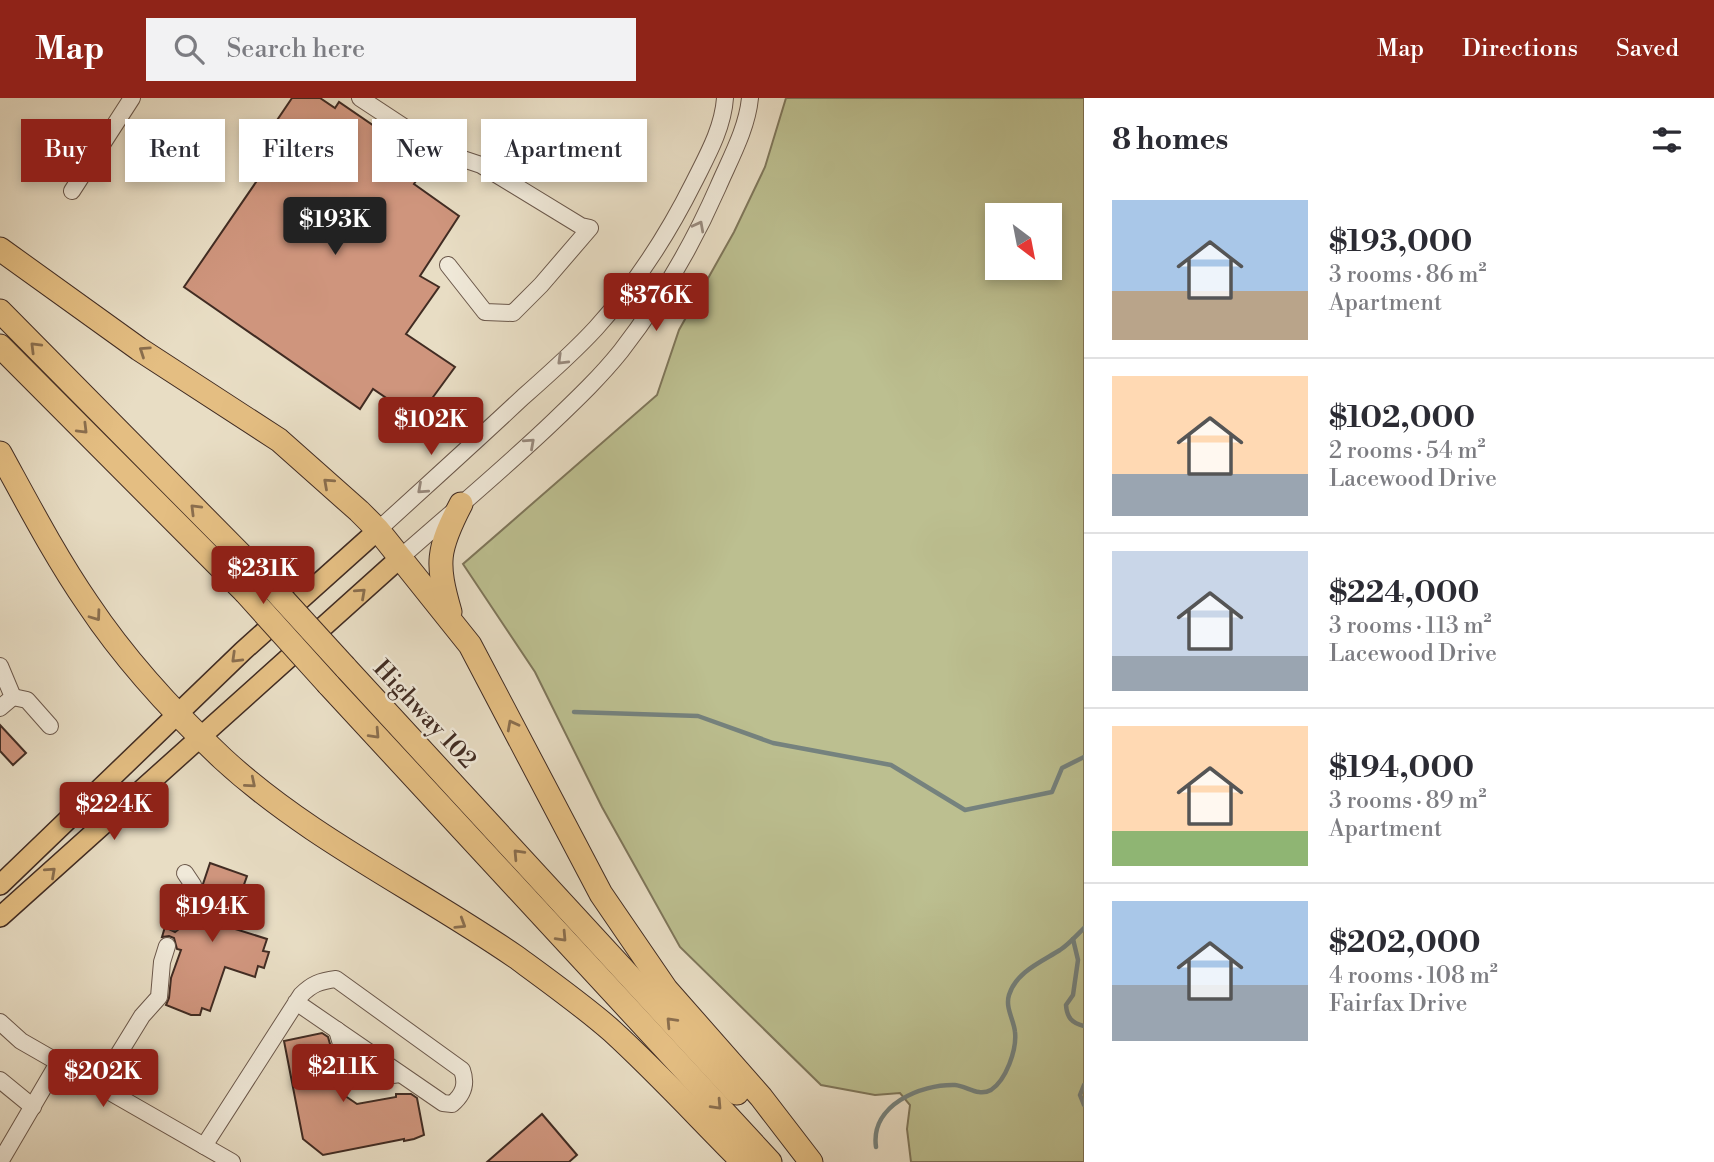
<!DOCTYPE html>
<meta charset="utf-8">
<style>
body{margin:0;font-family:"Libre Bodoni",serif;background:#f2f2f3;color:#2b2b33;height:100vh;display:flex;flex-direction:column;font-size:26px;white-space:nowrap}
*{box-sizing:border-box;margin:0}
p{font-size:23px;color:#7c7c81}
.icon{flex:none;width:38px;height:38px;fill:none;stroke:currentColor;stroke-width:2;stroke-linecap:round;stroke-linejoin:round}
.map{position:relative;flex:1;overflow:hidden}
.panel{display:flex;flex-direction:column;background:#fff;width:630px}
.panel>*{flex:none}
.top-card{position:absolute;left:21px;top:21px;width:665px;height:63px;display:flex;gap:14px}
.needle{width:46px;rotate:148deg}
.buttons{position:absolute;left:985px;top:105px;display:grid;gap:14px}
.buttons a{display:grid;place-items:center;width:77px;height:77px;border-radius:0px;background:#fff;box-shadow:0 4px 10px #0003;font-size:35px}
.price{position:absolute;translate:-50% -60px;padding:0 16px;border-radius:7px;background:#8f2418;color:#fff;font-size:23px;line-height:46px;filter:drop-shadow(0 2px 4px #0008)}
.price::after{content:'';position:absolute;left:50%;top:42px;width:21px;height:16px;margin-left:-10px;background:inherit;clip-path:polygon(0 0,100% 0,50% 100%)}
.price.selected{background:#222;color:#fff}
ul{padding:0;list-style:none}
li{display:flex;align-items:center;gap:21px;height:175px;padding:0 28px}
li+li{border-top:2px solid #e1e1e2}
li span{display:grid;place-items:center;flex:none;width:196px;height:140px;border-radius:0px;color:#555}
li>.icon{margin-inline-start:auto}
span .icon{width:84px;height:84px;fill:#fffc;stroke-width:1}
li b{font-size:30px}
h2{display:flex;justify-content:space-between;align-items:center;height:84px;padding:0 28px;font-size:30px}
.chip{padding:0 24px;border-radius:0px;background:#fff;box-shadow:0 4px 10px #0003;font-size:24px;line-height:63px}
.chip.selected{background:#8f2418;color:#fff}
header{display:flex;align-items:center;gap:42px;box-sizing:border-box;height:98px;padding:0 35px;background:#8f2418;color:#fff}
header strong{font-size:33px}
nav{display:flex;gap:38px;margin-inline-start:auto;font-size:24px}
.search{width:490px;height:63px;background:#f2f2f3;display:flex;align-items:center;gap:18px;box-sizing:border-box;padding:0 24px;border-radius:0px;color:#7c7c81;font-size:26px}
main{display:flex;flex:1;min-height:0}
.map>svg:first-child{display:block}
.green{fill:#bcbf90;stroke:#7e765a;stroke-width:2;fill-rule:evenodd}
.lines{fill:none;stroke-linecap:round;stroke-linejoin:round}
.stream{stroke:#75827e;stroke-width:4.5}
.building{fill:#cf957d;stroke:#412c23;stroke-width:2}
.minor-casing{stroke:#6b584b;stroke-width:18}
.major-casing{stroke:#412c23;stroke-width:22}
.highway-casing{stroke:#412c23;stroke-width:25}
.minor{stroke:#f0e9d9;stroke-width:16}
.major{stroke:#e4be82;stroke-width:19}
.highway{stroke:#e4be82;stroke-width:23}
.highway-bridge-casing{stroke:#412c23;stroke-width:25;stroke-linecap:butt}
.highway-bridge{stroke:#e4be82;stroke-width:23}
.oneway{stroke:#988a7e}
.oneway2{stroke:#8a6e4e}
.labels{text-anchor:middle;stroke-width:5;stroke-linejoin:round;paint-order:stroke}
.street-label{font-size:24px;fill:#412c23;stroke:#f0e9d9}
</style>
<header>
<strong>Map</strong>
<div class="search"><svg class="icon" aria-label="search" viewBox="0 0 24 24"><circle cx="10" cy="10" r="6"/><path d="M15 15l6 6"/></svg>Search here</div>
<nav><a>Map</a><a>Directions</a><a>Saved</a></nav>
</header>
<main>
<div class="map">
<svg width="1084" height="1064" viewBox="0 0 1084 1064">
<rect width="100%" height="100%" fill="#e8ddc4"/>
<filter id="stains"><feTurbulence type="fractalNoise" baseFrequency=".00286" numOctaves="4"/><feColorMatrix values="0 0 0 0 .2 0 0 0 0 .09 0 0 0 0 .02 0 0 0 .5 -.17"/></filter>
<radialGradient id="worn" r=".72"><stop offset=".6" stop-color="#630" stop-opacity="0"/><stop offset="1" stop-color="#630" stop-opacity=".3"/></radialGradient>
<path class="green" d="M 786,0 L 1084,0 L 1084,1064 L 911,1064 L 907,1031 L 910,1007 L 900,995 L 875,997 L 821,987 L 680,849 L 602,709 L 535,574 L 463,466 L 657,297 L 679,232 L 734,134 L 765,69 ZM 998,117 L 1050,117 L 1050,170 L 998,170 Z"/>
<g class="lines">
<g class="stream">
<path d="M 574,614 L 698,618 L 773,645 L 891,667 L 965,712 L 1052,694 L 1062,670 L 1084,659"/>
<path d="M 1073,841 L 1078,862 L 1073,897 L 1066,907 C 1067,920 1072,925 1084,928"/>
<path d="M 1084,987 L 1080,997 L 1084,1007"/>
<path d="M 876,1049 C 870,1007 921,986 955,987 C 967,988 978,999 991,992 C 1006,982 1017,952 1015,934 C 1014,922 1005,910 1009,897 C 1016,874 1041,864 1060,852 C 1069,846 1076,838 1084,830"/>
</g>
</g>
<g class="building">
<path d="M 292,0 L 320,0 L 335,10 L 339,4 L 428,65 L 414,86 L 459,118 L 420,178 L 439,189 L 406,236 L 455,269 L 417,321 L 373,291 L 360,311 L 184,189 L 276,55 L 261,46 Z"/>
<path d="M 0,627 L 26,655 L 13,667 L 0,653 Z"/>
<path d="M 210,765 L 247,778 L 229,829 L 267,841 L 263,853 L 269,854 L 264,870 L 258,868 L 255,879 L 225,869 L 210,913 L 202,910 L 200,917 L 191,917 L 166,907 L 169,900 L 171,880 L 181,852 L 177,851 L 174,840 L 169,838 L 162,839 L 165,829 L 175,834 L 184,827 L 189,828 Z"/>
<path d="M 322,935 L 328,939 L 332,953 L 338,993 L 357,1006 L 396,999 L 396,996 L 411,996 L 417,1000 L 424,1037 L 414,1041 L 404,1043 L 404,1041 L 323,1057 L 303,1041 L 284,943 Z"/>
<path d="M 542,1016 L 577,1057 L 569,1064 L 487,1064 Z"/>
</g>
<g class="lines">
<g class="minor-casing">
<g id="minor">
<path d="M 360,0 L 442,54 L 481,67 L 581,128 L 590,130 L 541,187 L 513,215 L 485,214 L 448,167"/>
<path d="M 72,93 L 132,0"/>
<path d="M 378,432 C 426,388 475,344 523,299 C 548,277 574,254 596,230 C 635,187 668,136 694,84 C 707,58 723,30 725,0"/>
<path d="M 401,459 C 452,414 505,370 555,322 C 578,300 601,278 621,253 C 659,204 693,146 718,89 C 730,61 747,31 750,0"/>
<path d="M 0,568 L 13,599 L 0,610"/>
<path d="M 13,599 L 27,602 L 50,628"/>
<path d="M 174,824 L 193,787 L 185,775"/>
<path d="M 0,924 L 21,943 L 232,1064"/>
<path d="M 337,932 C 349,976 354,983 400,976"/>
<path d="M 0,982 L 33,1009"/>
<path d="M 99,988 L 142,918 L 159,899 L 162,864 L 167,848"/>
<path d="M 204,1048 L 301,897 C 312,886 320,883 336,881 L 462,972 C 467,986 464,996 452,1006 L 443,1005 L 296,904"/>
<path d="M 0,1064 L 58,965"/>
</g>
</g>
<g class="major-casing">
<g id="major">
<path d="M 0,787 L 243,553 L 378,432"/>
<path d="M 0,819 L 401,459"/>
</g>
</g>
<g class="highway-casing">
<g id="highway">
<path d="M 0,151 L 139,251 L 279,342 L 359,413 L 378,432 L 470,547 L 601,796 L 666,891 L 761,999 L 811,1064"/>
<path d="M 0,213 L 261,477"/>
<path d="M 0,248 L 245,494"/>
<path d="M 0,355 C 28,406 55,458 88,506 C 126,563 173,614 223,661 C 310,741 419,792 516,859 C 546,881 585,909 612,933 C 658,975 700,1021 743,1064"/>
<path d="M 450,514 C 436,465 437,452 461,406"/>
<path d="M 345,569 L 737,995"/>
<path d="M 328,586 L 770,1064"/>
</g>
</g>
<use href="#minor" class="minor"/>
<use href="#major" class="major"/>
<use href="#highway" class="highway"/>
<g class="highway-bridge-casing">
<g id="highway-bridge">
<path d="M 261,477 L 345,569"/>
<path d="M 245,494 L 328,586"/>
</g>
</g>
<use href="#highway-bridge" class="highway-bridge"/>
</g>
<defs><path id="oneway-chevron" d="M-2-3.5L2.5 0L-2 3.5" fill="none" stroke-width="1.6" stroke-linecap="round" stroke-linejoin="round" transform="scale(1.75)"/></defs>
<g class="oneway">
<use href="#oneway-chevron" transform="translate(699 128) rotate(-62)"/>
<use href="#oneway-chevron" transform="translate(562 262) rotate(136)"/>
<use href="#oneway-chevron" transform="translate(530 345) rotate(-42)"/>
<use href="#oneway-chevron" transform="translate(422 391) rotate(138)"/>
</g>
<g class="oneway2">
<use href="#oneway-chevron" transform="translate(35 249) rotate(-135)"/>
<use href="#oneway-chevron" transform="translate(144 253) rotate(-146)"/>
<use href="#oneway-chevron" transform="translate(83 331) rotate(45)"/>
<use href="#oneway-chevron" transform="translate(328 385) rotate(-138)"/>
<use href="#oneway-chevron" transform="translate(195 411) rotate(-135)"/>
<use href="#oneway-chevron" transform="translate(361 495) rotate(-42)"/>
<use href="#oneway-chevron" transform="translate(96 518) rotate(54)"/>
<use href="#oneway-chevron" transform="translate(236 560) rotate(136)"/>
<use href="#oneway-chevron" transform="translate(512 627) rotate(-118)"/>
<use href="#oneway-chevron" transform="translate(375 636) rotate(47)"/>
<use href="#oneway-chevron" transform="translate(251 685) rotate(40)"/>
<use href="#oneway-chevron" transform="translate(518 756) rotate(-133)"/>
<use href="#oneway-chevron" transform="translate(51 774) rotate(-42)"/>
<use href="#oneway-chevron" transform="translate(461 826) rotate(32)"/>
<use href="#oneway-chevron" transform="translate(562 839) rotate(47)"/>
<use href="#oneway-chevron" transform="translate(671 924) rotate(-133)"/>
<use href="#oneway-chevron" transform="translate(717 1007) rotate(47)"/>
</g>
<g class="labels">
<g class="street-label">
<text transform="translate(425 616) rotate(47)" y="8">Highway 102</text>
</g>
</g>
<rect width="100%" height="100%" filter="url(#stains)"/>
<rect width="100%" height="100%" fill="url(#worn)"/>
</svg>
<div class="buttons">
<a><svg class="needle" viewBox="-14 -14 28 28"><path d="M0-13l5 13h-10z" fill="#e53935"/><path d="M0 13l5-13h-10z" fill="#7c7c81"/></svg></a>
</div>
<b class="price selected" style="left:335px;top:159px">$193K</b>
<b class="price" style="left:656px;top:235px">$376K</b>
<b class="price" style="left:431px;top:359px">$102K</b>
<b class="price" style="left:263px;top:508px">$231K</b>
<b class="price" style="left:114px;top:744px">$224K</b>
<b class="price" style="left:212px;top:846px">$194K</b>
<b class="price" style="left:343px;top:1006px">$211K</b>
<b class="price" style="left:103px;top:1011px">$202K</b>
<div class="top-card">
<a class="chip selected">Buy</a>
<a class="chip">Rent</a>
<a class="chip">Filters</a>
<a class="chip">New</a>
<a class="chip">Apartment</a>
</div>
</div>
<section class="panel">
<h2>8 homes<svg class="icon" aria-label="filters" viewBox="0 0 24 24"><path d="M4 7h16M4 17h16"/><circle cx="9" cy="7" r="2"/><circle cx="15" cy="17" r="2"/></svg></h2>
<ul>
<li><span style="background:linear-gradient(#a9c7e8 65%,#b9a48a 0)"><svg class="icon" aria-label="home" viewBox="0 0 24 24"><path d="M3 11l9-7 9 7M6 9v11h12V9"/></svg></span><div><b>$193,000</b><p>3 rooms · 86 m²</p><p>Apartment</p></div></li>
<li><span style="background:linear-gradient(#ffd9b3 70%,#9aa5b1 0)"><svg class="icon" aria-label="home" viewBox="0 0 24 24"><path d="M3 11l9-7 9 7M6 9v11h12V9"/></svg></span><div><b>$102,000</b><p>2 rooms · 54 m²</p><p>Lacewood Drive</p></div></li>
<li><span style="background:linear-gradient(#c9d6e8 75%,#9aa5b1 0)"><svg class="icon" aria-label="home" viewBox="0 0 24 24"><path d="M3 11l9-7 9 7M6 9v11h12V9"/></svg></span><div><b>$224,000</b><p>3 rooms · 113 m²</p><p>Lacewood Drive</p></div></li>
<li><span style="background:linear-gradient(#ffd9b3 75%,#8fb573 0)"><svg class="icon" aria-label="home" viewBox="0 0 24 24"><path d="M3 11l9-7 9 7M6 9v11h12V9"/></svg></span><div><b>$194,000</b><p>3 rooms · 89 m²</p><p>Apartment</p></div></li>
<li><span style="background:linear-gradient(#a9c7e8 60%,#9aa5b1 0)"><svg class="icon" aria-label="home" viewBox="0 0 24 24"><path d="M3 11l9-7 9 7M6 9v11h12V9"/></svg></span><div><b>$202,000</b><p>4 rooms · 108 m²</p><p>Fairfax Drive</p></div></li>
</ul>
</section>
</main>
